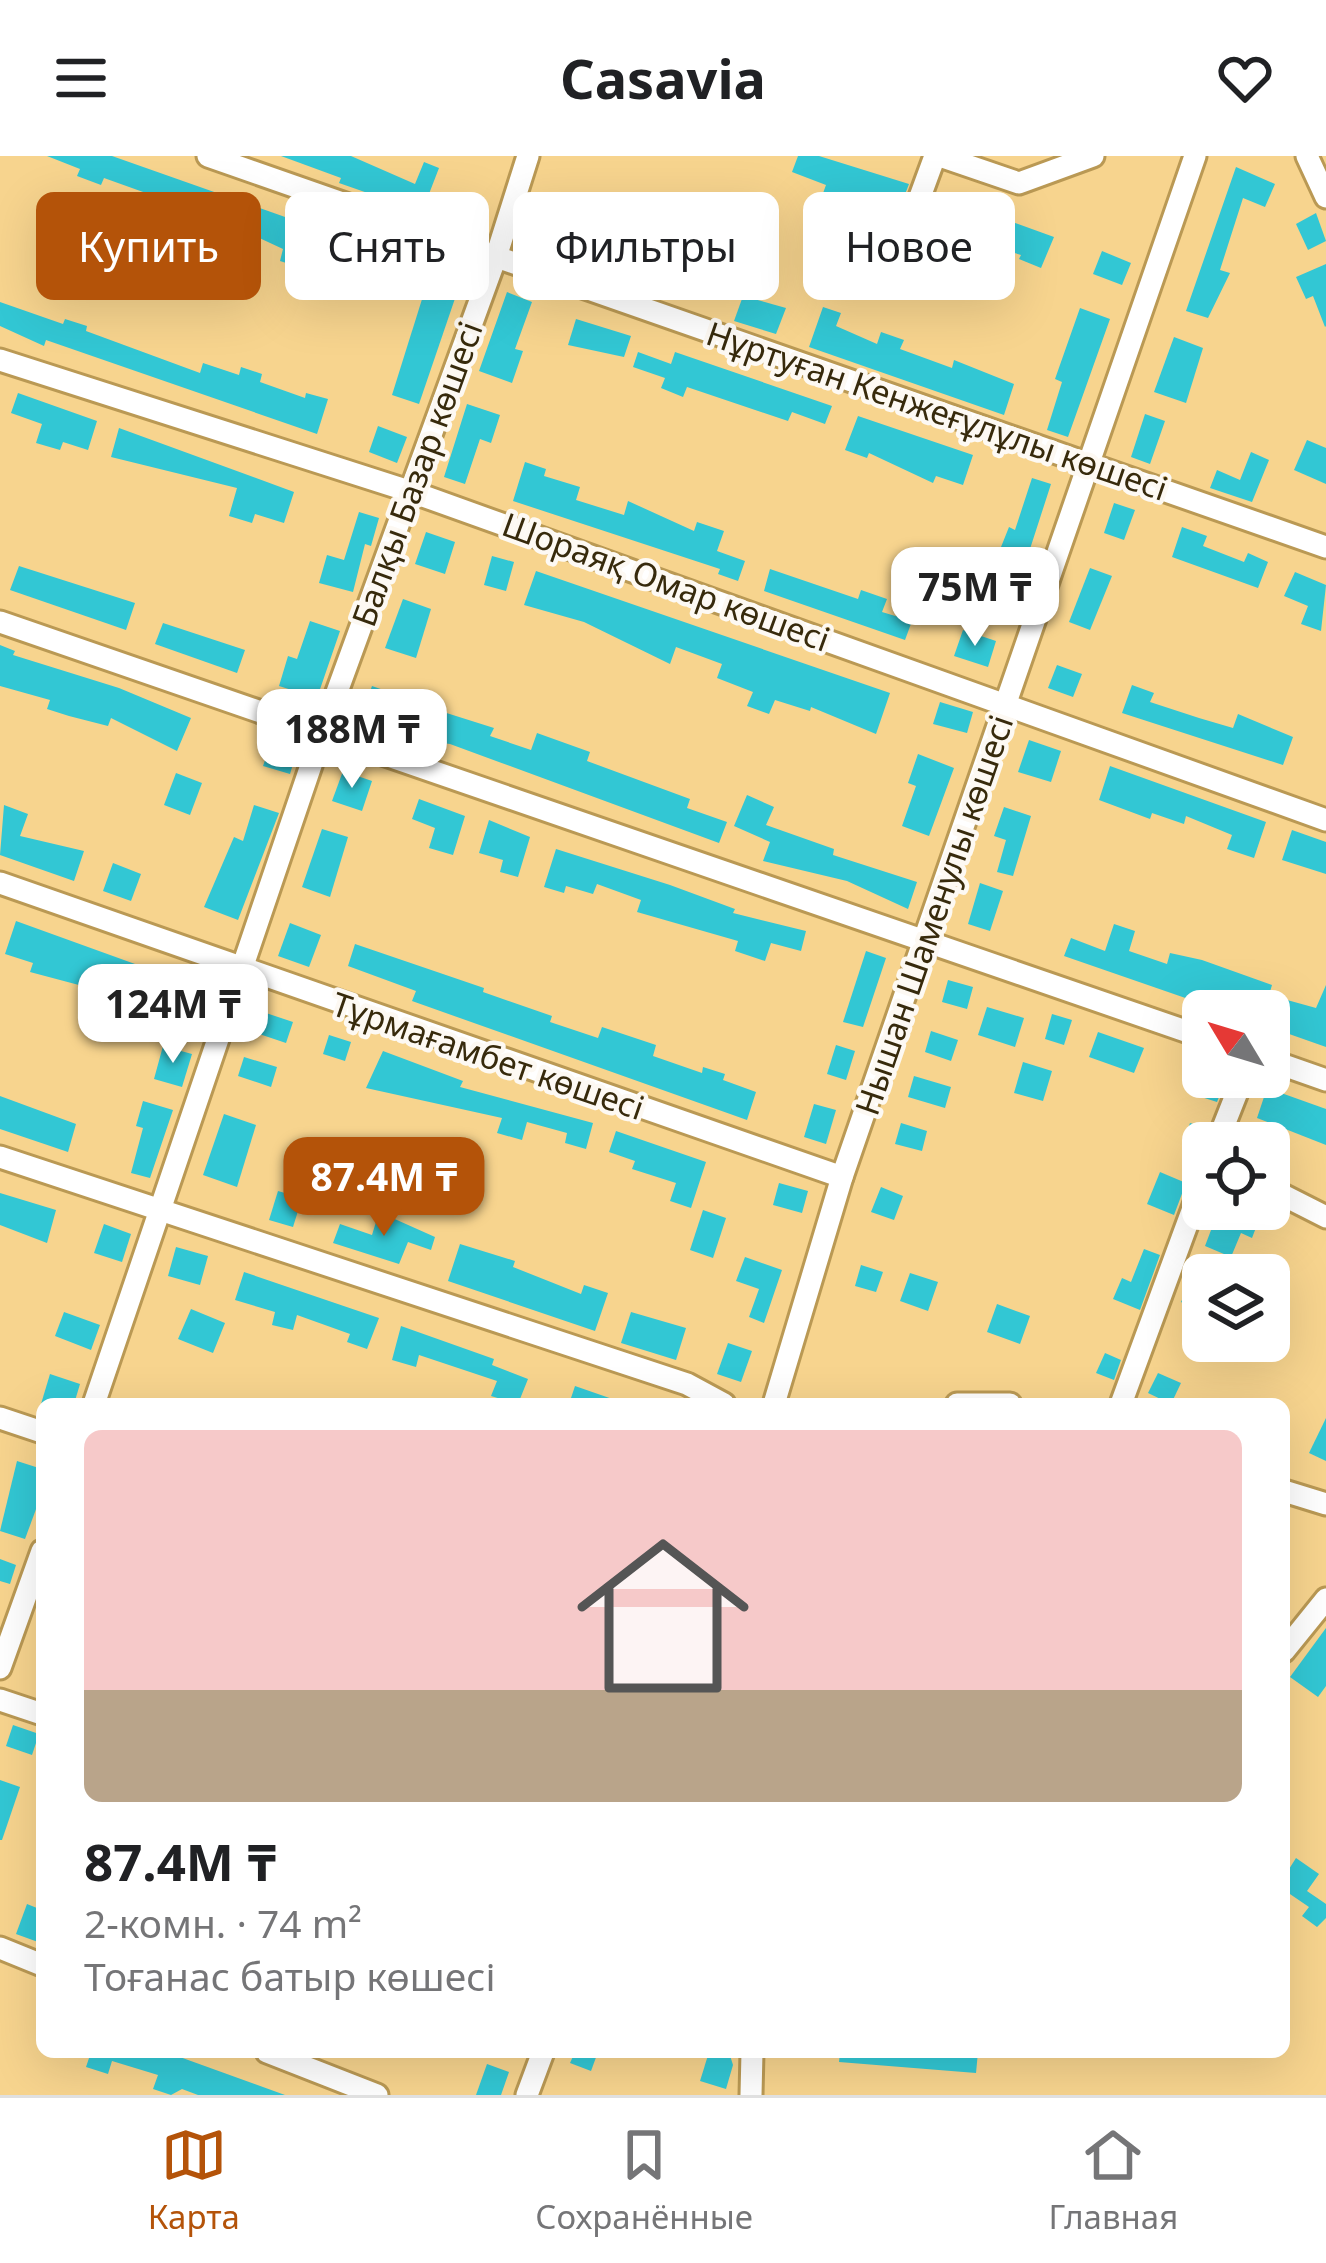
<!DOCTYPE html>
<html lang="ru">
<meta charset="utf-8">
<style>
body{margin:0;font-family:"Noto Sans",sans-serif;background:#f2f2f2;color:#202124;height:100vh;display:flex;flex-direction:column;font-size:45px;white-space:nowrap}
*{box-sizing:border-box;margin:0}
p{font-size:39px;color:#757577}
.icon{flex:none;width:66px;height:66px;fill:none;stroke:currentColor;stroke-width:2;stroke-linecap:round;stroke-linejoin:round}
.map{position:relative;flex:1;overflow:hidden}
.details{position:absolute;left:36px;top:1242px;width:1254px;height:660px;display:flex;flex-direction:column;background:#fff;border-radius:18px;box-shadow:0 12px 48px #0002}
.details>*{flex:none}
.banner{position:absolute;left:36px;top:36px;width:1254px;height:108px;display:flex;gap:24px}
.needle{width:78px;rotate:308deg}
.tools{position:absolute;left:1182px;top:834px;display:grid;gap:24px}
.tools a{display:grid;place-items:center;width:108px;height:108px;border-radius:18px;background:#fff;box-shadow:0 12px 48px #0002;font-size:60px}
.price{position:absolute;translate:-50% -102px;padding:0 27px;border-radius:24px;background:#fff;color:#222;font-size:39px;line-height:78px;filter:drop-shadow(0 3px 6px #0008)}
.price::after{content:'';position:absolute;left:50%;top:72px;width:36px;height:27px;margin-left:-18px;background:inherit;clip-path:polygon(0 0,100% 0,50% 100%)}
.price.active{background:#b45309;color:#fff}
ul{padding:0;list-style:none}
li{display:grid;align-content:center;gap:24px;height:636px;padding:0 48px}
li+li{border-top:3px solid #e0e0e0}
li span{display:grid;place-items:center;height:372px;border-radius:18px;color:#555}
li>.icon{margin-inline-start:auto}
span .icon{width:216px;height:216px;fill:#fffc;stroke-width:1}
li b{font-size:51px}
.pill{padding:0 42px;border-radius:18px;background:#fff;box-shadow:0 12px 48px #0002;font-size:42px;line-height:108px}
.pill.active{background:#b45309;color:#fff}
header{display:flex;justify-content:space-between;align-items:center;height:156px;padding:0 48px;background:#fff;font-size:54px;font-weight:700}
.menu{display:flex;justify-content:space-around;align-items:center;height:168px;border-top:3px solid #e0e0e0;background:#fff;font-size:33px;color:#757577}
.menu a{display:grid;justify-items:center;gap:6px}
.menu .active{color:#b45309}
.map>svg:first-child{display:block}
.building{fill:#32c7d4}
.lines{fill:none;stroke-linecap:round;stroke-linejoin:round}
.minor-casing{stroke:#ba9954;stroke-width:27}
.minor{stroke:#fff;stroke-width:21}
.labels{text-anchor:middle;stroke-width:9;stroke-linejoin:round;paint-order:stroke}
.street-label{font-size:33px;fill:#372a0c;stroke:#fdf9f3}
</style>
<header><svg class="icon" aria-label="menu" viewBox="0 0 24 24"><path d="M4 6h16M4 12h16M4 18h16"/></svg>Casavia<svg class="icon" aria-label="heart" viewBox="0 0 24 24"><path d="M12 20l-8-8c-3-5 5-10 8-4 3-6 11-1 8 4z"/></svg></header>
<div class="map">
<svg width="1326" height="1939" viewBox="0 0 1326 1939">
<rect width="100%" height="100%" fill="#f7d48e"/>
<g class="building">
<path d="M 47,0 L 112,0 L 384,96 L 374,125 L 306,98 L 302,112 L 280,105 L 283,93 L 251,78 L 203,62 L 201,69 L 181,63 L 185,51 L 104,22 L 101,29 L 77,20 L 80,13 Z"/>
<path d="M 281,0 L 351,0 L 415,28 L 424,6 L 439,12 L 422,56 L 339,27 L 341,22 Z"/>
<path d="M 798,0 L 819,0 L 909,28 L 899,54 L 849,37 L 845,48 L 822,40 L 826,29 L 792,16 Z"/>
<path d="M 1236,11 L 1275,28 L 1265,51 L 1243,42 L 1220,114 L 1230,117 L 1208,162 L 1186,155 Z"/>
<path d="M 455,38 L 488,50 L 478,77 L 445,65 Z"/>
<path d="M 943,41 L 1054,81 L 1041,112 L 1019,103 L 1021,99 L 933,72 Z"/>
<path d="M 1316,57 L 1326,85 L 1308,94 L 1296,68 Z"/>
<path d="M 551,72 L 600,92 L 591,117 L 542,99 Z"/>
<path d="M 629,92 L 672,108 L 676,97 L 706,107 L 697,135 L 646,119 L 640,134 L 617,125 Z"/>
<path d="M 1102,95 L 1131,107 L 1122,129 L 1093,118 Z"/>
<path d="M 433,108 L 463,119 L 419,248 L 392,239 Z"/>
<path d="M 1326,108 L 1326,170 L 1325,171 L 1313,140 L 1306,143 L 1296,121 Z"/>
<path d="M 507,136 L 532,146 L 515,193 L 523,195 L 512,227 L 479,215 Z"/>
<path d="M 743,140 L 786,152 L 776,178 L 734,165 Z"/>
<path d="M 0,146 L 63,168 L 65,163 L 87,170 L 86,175 L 200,217 L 203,207 L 239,219 L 241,211 L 262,218 L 260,226 L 305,242 L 306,237 L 328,243 L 317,278 L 46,184 L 44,190 L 0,170 Z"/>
<path d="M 823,151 L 841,157 L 836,170 L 877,188 L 881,176 L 904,184 L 900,193 L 952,212 L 954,204 L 1014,228 L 1004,259 L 809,191 Z"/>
<path d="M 1080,152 L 1110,163 L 1068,281 L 1047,274 L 1062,226 L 1055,223 Z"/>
<path d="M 576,163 L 631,180 L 624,201 L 568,189 Z"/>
<path d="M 1174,181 L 1203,192 L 1186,247 L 1154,236 Z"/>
<path d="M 638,196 L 671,208 L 675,196 L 832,250 L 825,268 L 792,256 L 788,265 L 687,231 L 683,241 L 661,232 L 665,222 L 633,211 Z"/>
<path d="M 18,237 L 97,265 L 88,294 L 63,286 L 60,294 L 36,287 L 42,268 L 11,257 Z"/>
<path d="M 467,248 L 500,259 L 491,287 L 480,283 L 465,328 L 444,321 Z"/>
<path d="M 1145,258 L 1165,265 L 1150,308 L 1131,301 Z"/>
<path d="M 858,260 L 973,299 L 963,329 L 936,320 L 933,327 L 869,297 L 867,302 L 845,294 Z"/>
<path d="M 378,270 L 407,281 L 397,307 L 369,296 Z"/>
<path d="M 119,272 L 294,336 L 284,367 L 255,358 L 252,367 L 229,360 L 237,332 L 111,301 Z"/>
<path d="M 1307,284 L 1326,292 L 1326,328 L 1294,314 Z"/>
<path d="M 1251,296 L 1269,304 L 1252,346 L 1210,332 L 1217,314 L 1240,324 Z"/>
<path d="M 525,306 L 546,313 L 544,320 L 580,331 L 576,344 L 624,359 L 628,345 L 694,375 L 697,366 L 724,375 L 717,395 L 745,405 L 738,425 L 718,418 L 720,413 L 513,345 Z"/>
<path d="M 1032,322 L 1051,328 L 1008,461 L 977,451 L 1009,371 L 1015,374 Z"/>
<path d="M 1114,347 L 1135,354 L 1124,384 L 1104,377 Z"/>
<path d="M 359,356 L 379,362 L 371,390 L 365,388 L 353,436 L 319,427 L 327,399 L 344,404 Z"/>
<path d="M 1182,371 L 1207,380 L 1203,390 L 1244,406 L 1248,397 L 1268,406 L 1258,432 L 1172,401 Z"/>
<path d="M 426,376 L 455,386 L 445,418 L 415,408 Z"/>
<path d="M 492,400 L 514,406 L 506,435 L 484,429 Z"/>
<path d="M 19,410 L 135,447 L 126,474 L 10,434 Z"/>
<path d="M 1090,412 L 1112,420 L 1090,474 L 1069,466 Z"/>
<path d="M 770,413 L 858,443 L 861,434 L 887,443 L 882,456 L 912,465 L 905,484 L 764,435 Z"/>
<path d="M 536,415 L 890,537 L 876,578 L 811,551 L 810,555 L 775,544 L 769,558 L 747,550 L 753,536 L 717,522 L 722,508 L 676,491 L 670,508 L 584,466 L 524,449 Z"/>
<path d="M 1295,416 L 1326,429 L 1321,475 L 1301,468 L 1308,450 L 1284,440 Z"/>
<path d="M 403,443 L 431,453 L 416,502 L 385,492 Z"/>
<path d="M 310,465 L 340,475 L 317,542 L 279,530 L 288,500 L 297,503 Z"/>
<path d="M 163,467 L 245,494 L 237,517 L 155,488 Z"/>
<path d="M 963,474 L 996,485 L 988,511 L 954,500 Z"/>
<path d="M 0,489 L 15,495 L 13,499 L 119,532 L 191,562 L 177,595 L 111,562 L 108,570 L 69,560 L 47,553 L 50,544 L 0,530 Z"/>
<path d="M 1057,509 L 1082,518 L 1073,541 L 1048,532 Z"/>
<path d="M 1132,529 L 1154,537 L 1150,546 L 1199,562 L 1233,572 L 1238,558 L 1293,581 L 1283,609 L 1122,557 Z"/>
<path d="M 372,530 L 395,538 L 385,567 L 362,559 Z"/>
<path d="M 940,546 L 973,556 L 967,577 L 933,568 Z"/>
<path d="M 437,554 L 494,572 L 490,580 L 531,594 L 537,577 L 590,596 L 587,605 L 690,643 L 687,652 L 727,666 L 719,687 L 450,588 L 427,585 Z"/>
<path d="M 1029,584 L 1061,595 L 1051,626 L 1018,616 Z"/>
<path d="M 271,587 L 297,595 L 290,618 L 263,610 Z"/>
<path d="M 918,598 L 954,612 L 929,680 L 902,670 L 916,630 L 908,627 Z"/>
<path d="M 1110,610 L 1266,666 L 1254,702 L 1227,693 L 1232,679 L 1186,660 L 1184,668 L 1152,657 L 1150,663 L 1099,644 Z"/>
<path d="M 343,615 L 372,625 L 362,655 L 332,645 Z"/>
<path d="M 176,617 L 202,627 L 190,659 L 164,649 Z"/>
<path d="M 747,639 L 774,651 L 766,669 L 834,693 L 833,699 L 917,726 L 908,753 L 847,725 L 763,705 L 770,686 L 734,670 Z"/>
<path d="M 419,643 L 465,660 L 453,699 L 429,692 L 435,672 L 412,663 Z"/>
<path d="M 4,649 L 28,658 L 20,680 L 84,695 L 74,725 L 0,699 Z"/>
<path d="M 254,649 L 279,657 L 238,764 L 204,751 L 234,681 L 243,685 Z"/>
<path d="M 1004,651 L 1031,660 L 1013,720 L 997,716 L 1006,684 L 994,680 Z"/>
<path d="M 489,664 L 530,681 L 518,721 L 500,716 L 503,704 L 479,697 Z"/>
<path d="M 322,673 L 348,681 L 330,741 L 302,731 Z"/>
<path d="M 1292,674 L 1326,686 L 1326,718 L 1282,704 Z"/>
<path d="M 556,693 L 670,729 L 735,753 L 733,757 L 806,775 L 801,795 L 771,787 L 765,805 L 735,795 L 738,785 L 637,756 L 641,744 L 597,728 L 593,738 L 566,730 L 564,737 L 544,731 Z"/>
<path d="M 113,707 L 141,718 L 131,745 L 103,735 Z"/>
<path d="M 980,727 L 1003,735 L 990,775 L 968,768 Z"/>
<path d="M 16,765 L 135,808 L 124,841 L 30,816 L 33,807 L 5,798 Z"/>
<path d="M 290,767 L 321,779 L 309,811 L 278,800 Z"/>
<path d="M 1114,768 L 1135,775 L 1129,795 L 1167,808 L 1170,797 L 1202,804 L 1272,829 L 1269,839 L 1316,852 L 1326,829 L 1326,891 L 1269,871 L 1269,855 L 1223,855 L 1064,800 L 1071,782 L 1105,795 Z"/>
<path d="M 355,788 L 484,832 L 483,836 L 552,860 L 550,866 L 598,882 L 602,871 L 656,889 L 653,900 L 702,917 L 703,911 L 725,918 L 723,924 L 756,936 L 747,964 L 412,845 L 416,835 L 348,810 Z"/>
<path d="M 866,795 L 886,802 L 863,871 L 843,866 Z"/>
<path d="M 948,824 L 973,831 L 967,853 L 942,846 Z"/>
<path d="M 185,831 L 212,839 L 203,871 L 176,863 Z"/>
<path d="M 987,851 L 1024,862 L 1015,891 L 978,879 Z"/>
<path d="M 260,855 L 293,866 L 286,887 L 253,876 Z"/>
<path d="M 1052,858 L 1072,864 L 1064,889 L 1045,883 Z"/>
<path d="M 931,875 L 958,884 L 951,905 L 925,896 Z"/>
<path d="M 1098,876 L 1144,892 L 1134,917 L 1089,901 Z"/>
<path d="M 329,879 L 351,886 L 345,905 L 323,898 Z"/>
<path d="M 836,889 L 855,895 L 846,924 L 827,918 Z"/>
<path d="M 163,890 L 192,898 L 182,931 L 154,923 Z"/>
<path d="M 383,895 L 463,925 L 460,931 L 593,967 L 586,993 L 565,987 L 567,977 L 527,966 L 522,984 L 497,977 L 502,962 L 366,932 Z"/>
<path d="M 244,901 L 277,911 L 271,931 L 238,920 Z"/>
<path d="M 1023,906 L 1052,915 L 1043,945 L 1014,937 Z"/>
<path d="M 914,920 L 951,931 L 945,952 L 908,941 Z"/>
<path d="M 1203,921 L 1227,921 L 1217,946 L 1195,939 Z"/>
<path d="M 1267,932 L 1326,953 L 1326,989 L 1257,962 Z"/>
<path d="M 0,940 L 76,968 L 68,996 L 0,973 Z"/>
<path d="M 143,945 L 173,954 L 150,1022 L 131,1017 L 143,972 L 136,970 Z"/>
<path d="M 814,948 L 836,954 L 826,988 L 804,981 Z"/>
<path d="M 224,958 L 256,969 L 237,1031 L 203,1019 Z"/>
<path d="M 901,967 L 927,975 L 922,995 L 895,988 Z"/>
<path d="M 1190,967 L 1207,972 L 1203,992 L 1184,985 Z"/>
<path d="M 616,975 L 706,1006 L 691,1052 L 670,1045 L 676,1027 L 632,1013 L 635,1005 L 609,996 Z"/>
<path d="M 327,993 L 356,1001 L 343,1048 L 313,1040 Z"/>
<path d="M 1160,1016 L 1186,1027 L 1174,1059 L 1147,1048 Z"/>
<path d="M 779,1027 L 808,1035 L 802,1057 L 773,1049 Z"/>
<path d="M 881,1031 L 903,1040 L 894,1064 L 871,1056 Z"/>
<path d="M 278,1035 L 302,1042 L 293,1071 L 269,1064 Z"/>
<path d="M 0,1037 L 56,1054 L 47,1087 L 0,1069 Z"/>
<path d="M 1219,1053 L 1262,1056 L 1252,1082 L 1241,1077 L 1231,1101 L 1205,1090 Z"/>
<path d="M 703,1054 L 726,1062 L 713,1102 L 690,1094 Z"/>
<path d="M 379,1056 L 435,1081 L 431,1094 L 408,1086 L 399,1108 L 333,1087 L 340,1068 L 372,1079 Z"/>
<path d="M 104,1068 L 131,1078 L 122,1106 L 94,1097 Z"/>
<path d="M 460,1088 L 515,1105 L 513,1111 L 581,1138 L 584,1129 L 608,1137 L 595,1175 L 448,1125 Z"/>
<path d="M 176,1091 L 208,1100 L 200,1129 L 168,1120 Z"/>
<path d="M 1144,1093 L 1160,1099 L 1140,1154 L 1113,1143 L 1122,1122 L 1131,1126 Z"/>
<path d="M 745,1101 L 782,1114 L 764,1167 L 749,1161 L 759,1133 L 736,1125 Z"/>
<path d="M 861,1109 L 883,1116 L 876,1136 L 855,1130 Z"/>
<path d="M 244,1116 L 379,1162 L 367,1193 L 347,1186 L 350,1178 L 297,1159 L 293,1174 L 272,1169 L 275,1156 L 235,1144 Z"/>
<path d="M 910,1117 L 938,1126 L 928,1155 L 900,1145 Z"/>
<path d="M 1191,1125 L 1203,1131 L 1203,1157 L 1181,1146 Z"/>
<path d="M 997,1148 L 1030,1160 L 1020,1188 L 987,1176 Z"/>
<path d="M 191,1153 L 225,1167 L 213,1197 L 178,1183 Z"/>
<path d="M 64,1156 L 100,1169 L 91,1194 L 55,1180 Z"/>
<path d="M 631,1156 L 686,1172 L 676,1204 L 621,1187 Z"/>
<path d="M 401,1170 L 494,1203 L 492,1209 L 528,1223 L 518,1248 L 491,1240 L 497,1225 L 419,1199 L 416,1211 L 392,1204 Z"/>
<path d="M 728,1187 L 752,1195 L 741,1226 L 717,1218 Z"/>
<path d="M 1105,1197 L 1121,1204 L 1114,1224 L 1096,1217 Z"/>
<path d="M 1158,1217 L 1181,1227 L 1171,1248 L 1148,1237 Z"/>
<path d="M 50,1218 L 80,1228 L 74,1248 L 41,1248 Z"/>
<path d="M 575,1230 L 621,1246 L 621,1248 L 569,1248 Z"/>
<path d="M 1326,1262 L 1326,1305 L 1309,1297 Z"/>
<path d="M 17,1305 L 42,1313 L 42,1337 L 25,1383 L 0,1375 Z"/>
<path d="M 0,1403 L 16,1409 L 10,1428 L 0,1425 Z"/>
<path d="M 1326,1472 L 1326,1530 L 1318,1541 L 1290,1521 Z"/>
<path d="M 13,1569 L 39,1578 L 32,1599 L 6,1590 Z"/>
<path d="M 0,1624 L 20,1631 L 2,1684 L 0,1684 Z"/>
<path d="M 1296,1702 L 1319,1718 L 1307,1735 L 1326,1748 L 1326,1762 L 1317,1771 L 1302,1760 L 1309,1751 L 1284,1734 L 1284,1721 Z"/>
<path d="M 27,1748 L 42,1754 L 38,1786 L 16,1778 Z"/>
<path d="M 91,1896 L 166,1896 L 285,1939 L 198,1939 L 182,1933 L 171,1939 L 153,1933 L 158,1919 L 112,1905 L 108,1918 L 86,1911 Z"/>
<path d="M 575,1896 L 598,1896 L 591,1915 L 570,1907 Z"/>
<path d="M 709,1896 L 729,1896 L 733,1909 L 726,1933 L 700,1925 Z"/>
<path d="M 840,1896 L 978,1896 L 976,1917 L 839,1906 Z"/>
<path d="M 487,1908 L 509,1916 L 501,1939 L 476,1939 Z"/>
</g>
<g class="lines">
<g class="minor-casing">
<g id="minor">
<path d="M 208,0 L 1326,391"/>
<path d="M 940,0 L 1019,27 L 1093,0"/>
<path d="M 1307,0 L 1326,41"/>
<path d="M 860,63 L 906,79 L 935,0"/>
<path d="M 906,79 L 976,104"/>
<path d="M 0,204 L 412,336 L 1326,664"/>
<path d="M 0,466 L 1203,881"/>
<path d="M 0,727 L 842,1021"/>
<path d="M 1269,904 L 1326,924"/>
<path d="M 1217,987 L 1243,921"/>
<path d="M 0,1001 L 687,1228 L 724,1248"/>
<path d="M 1269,1032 L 1326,1061"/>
<path d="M 94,1248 L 322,577 L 496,101 L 528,0"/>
<path d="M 774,1248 L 842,1021 L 1195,0"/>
<path d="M 957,1248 L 1010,1248"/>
<path d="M 1121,1248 L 1203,1025"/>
<path d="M 0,1262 L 42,1276"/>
<path d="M 1284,1335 L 1326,1348"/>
<path d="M 1284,1495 L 1326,1443"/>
<path d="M 0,1512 L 42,1395"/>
<path d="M 0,1544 L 42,1558"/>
<path d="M 0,1792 L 42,1809"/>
<path d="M 267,1896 L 377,1939"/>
<path d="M 527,1939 L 543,1896"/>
<path d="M 751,1939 L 752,1896"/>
</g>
</g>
<use href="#minor" class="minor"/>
</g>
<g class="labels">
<g class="street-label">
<text transform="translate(937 255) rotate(19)" y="12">Нұртуған Кенжеғұлұлы көшесі</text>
<text transform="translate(417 318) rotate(-70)" y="12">Балқы Базар көшесі</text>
<text transform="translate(666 426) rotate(20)" y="12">Шораяқ Омар көшесі</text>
<text transform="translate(934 759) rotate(-71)" y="12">Нышан Шаменулы көшесі</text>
<text transform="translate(488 900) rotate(19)" y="12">Тұрмағамбет көшесі</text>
</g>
</g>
</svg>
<div class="tools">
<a><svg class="needle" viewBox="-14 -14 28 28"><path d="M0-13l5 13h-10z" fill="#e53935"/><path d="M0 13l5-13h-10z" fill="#757577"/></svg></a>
<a><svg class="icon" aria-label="locate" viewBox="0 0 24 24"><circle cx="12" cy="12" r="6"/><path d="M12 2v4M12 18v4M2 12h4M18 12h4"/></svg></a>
<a><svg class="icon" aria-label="layers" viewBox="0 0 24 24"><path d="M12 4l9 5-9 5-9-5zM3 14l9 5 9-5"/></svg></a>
</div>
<b class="price" style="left:975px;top:493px">75M ₸</b>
<b class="price" style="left:352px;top:635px">188M ₸</b>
<b class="price" style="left:173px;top:910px">124M ₸</b>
<b class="price active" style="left:384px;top:1083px">87.4M ₸</b>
<div class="banner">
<a class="pill active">Купить</a>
<a class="pill">Снять</a>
<a class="pill">Фильтры</a>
<a class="pill">Новое</a>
</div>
<section class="details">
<ul>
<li><span style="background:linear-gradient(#f6c9c9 70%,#b9a48a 0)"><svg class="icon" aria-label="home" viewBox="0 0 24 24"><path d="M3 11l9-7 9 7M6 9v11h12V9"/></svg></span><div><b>87.4M ₸</b><p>2-комн. · 74 m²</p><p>Тоғанас батыр көшесі</p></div></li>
</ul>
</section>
</div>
<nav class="menu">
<a class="active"><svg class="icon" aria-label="map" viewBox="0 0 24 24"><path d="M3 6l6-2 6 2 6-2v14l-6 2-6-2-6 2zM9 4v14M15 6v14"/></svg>Карта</a>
<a><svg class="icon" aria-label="saved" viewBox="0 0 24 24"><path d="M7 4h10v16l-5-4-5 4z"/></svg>Сохранённые</a>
<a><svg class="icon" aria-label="home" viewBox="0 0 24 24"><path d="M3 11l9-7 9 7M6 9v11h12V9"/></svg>Главная</a>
</nav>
